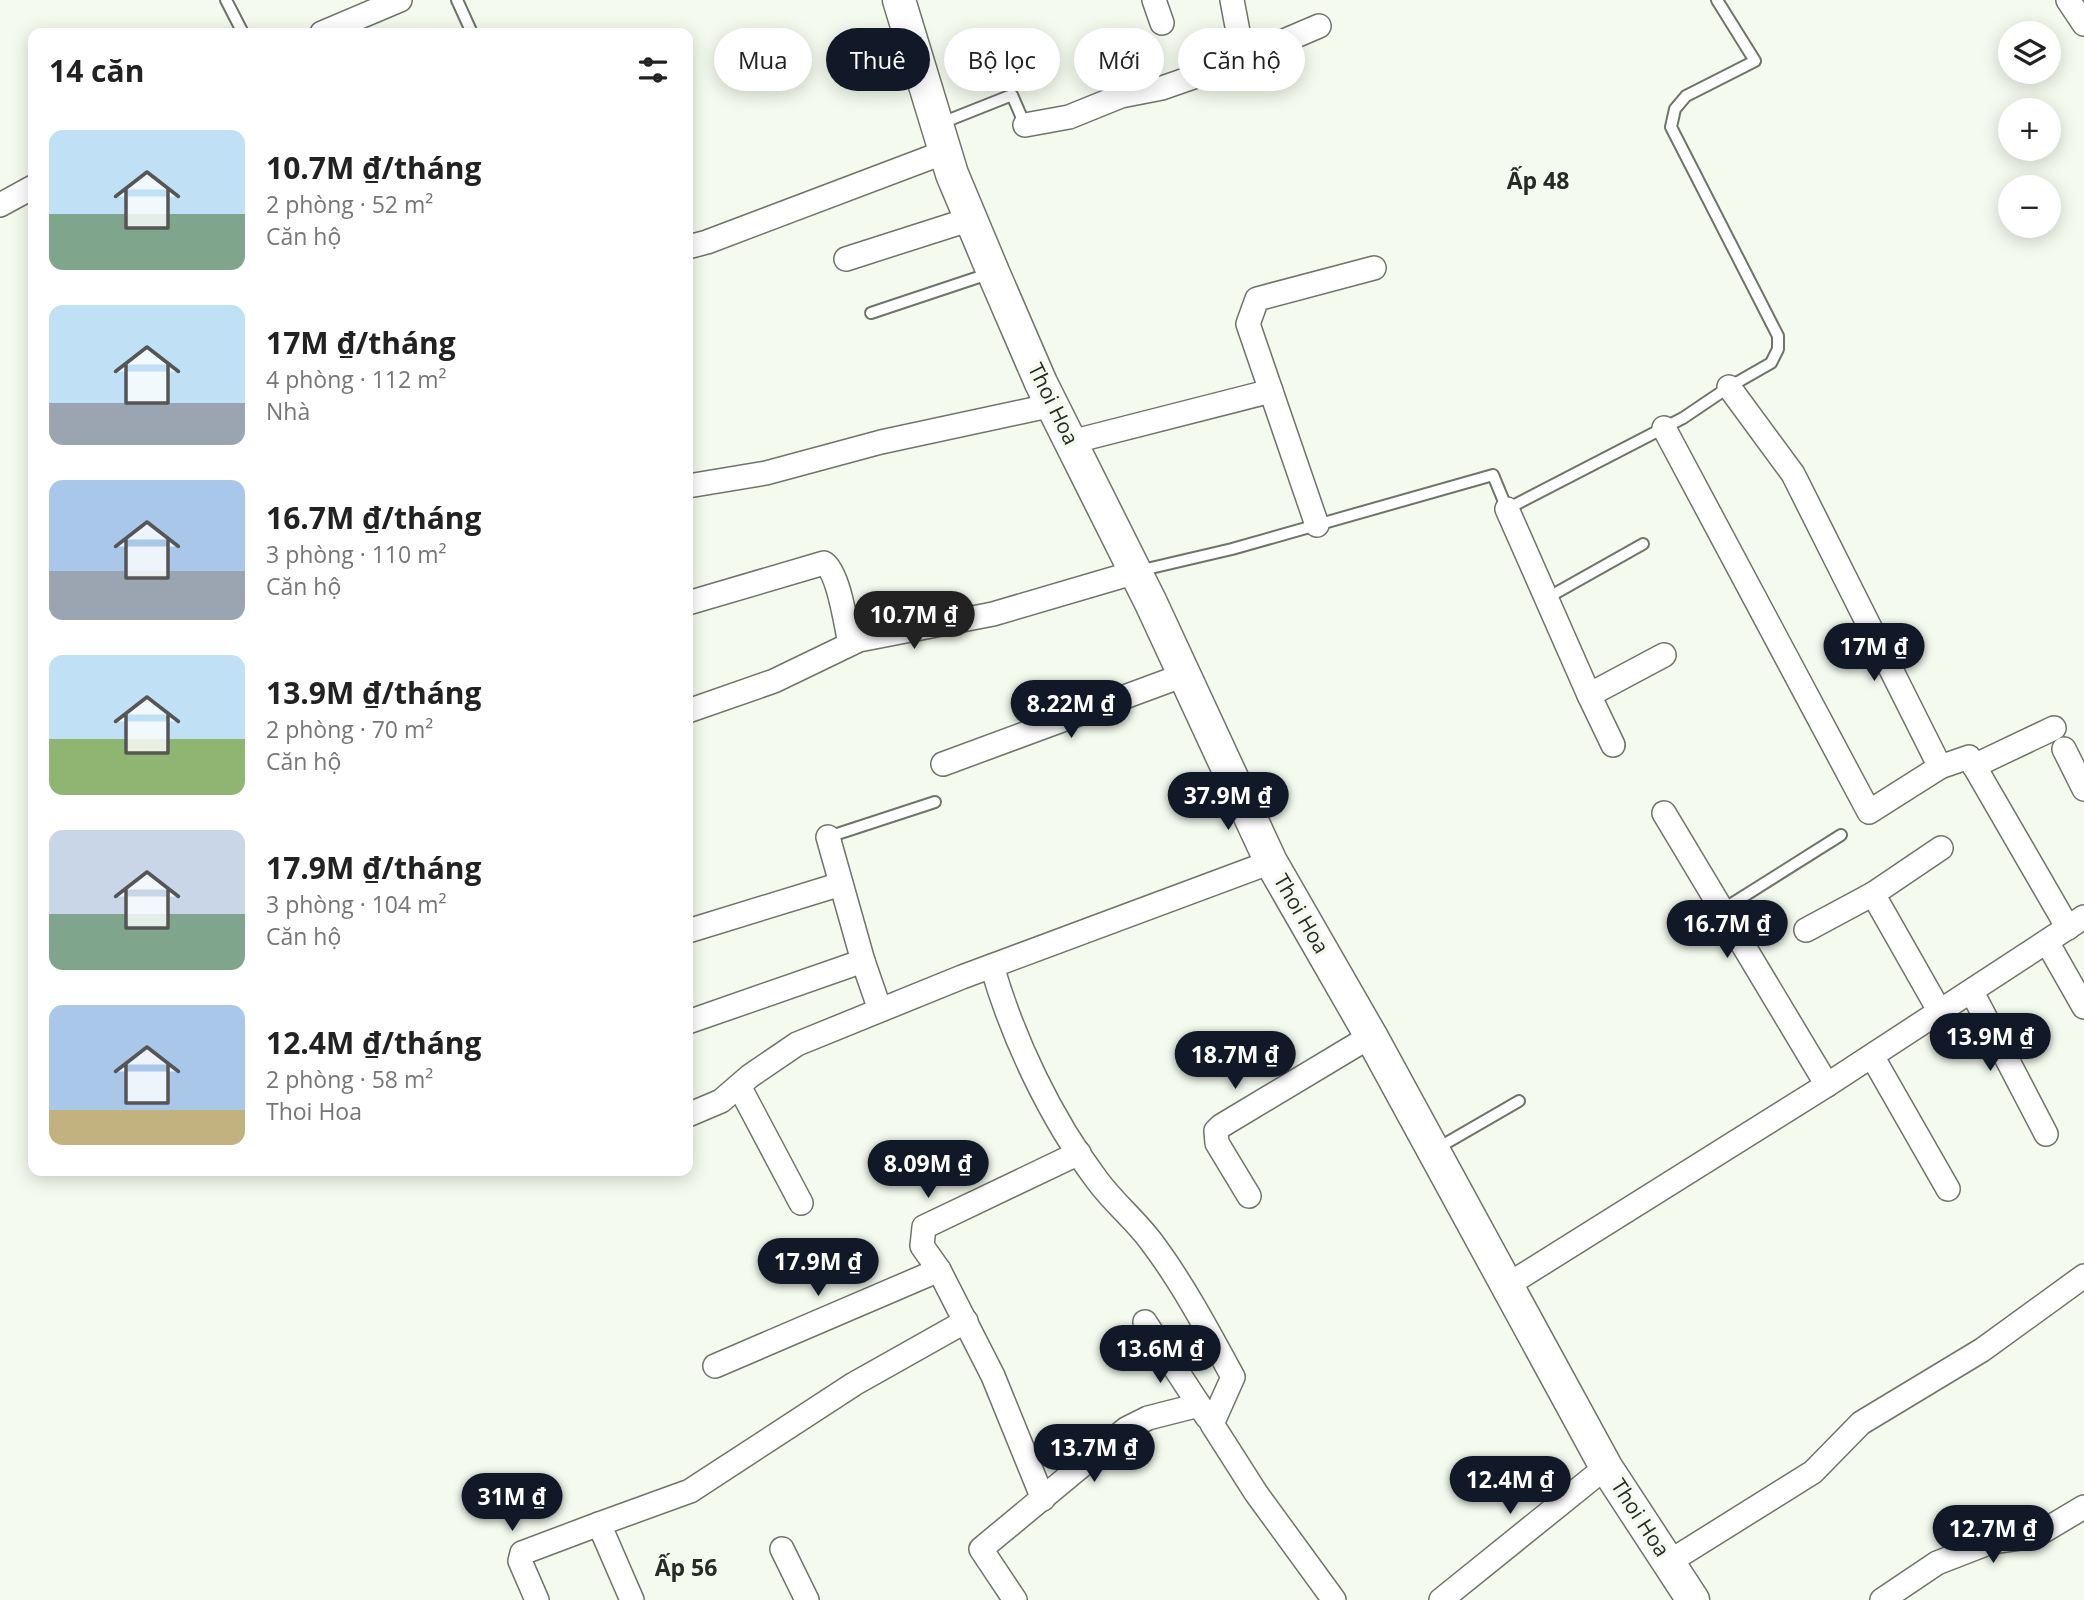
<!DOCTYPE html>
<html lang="vi">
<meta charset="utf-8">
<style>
body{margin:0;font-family:"Open Sans",sans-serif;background:#f6f6f6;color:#222;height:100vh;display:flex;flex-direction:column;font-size:26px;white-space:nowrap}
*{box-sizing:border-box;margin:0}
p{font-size:23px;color:#767676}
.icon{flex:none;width:38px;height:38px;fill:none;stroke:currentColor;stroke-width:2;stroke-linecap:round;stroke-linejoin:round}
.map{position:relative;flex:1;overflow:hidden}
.panel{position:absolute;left:28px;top:28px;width:665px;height:1148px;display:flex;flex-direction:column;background:#fff;border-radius:14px;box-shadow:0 4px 18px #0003}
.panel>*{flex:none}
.hud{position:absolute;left:714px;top:28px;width:665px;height:63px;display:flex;gap:14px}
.buttons{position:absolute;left:1998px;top:21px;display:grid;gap:14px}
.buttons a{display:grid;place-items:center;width:63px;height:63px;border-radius:50%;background:#fff;box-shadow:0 4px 18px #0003;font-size:35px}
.price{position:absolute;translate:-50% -60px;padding:0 16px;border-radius:24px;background:#111827;color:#fff;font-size:23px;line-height:46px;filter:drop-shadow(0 2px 4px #0008)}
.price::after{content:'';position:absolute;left:50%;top:42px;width:21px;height:16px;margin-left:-10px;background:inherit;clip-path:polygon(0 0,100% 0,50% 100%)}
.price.selected{background:#222;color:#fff}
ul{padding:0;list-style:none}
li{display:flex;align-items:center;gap:21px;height:175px;padding:0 21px}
li span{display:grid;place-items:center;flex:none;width:196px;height:140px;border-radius:14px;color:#555}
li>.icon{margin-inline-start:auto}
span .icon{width:84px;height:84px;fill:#fffc;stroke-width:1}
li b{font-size:30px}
h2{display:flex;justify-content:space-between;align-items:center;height:84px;padding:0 21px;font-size:30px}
.tag{padding:0 24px;border-radius:32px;background:#fff;box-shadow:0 4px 18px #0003;font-size:24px;line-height:63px}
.tag.selected{background:#111827;color:#fff}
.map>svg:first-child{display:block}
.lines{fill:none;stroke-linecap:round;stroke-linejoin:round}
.lane-casing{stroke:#6e7469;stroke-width:14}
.street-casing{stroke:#6e7469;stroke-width:26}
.secondary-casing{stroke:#6e7469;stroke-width:35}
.lane{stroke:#fff;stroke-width:10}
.street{stroke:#fff;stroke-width:23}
.secondary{stroke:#fff;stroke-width:32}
.labels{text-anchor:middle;stroke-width:7;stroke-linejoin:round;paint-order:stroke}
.street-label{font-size:21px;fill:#272a25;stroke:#f4faee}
.neighbourhood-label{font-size:23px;font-weight:bold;fill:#272a25;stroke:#f4faee}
</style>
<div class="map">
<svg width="2084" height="1600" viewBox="0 0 2084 1600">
<rect width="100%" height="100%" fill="#f4faee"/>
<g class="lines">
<g class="lane-casing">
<g id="lane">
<path d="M 226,0 L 243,33"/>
<path d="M 457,0 L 472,33"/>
<path d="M 939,124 L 1012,95 L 1025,125"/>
<path d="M 871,313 L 991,273"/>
<path d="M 1138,571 L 1232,549 L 1493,475 L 1507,509 L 1683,418 L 1729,387 L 1771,363 L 1778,349 L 1778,336 L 1671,127 L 1675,109 L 1686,96 L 1755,61 L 1717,0"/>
<path d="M 1547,598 L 1643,544"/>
<path d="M 828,837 L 935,802"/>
<path d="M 1722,910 L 1841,835"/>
<path d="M 1436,1149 L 1519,1101"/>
</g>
</g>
<g class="street-casing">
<g id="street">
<path d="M 1154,0 L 1162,23"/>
<path d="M 1232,0 L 1243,58"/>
<path d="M 2068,0 L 2084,24"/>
<path d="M 322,33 L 400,0"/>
<path d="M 1025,125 L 1069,117 L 1121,96 L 1162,88 L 1228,65 L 1319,26"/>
<path d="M 0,205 L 33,187"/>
<path d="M 688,247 L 707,242 L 945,152"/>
<path d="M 846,259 L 971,219"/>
<path d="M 1729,387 L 1793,474 L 1940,767 L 1969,757 L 2068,928"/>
<path d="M 1664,428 L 1869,812 L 1940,767"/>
<path d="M 1071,442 L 1271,391"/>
<path d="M 688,486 L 766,473 L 881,442 L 1053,405"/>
<path d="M 1507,509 L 1589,695 L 1664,655"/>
<path d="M 1317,525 L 1248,324 L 1257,299 L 1374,268"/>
<path d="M 688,603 L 824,563 C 839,573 846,625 850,644"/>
<path d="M 1589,695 L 1613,745"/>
<path d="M 688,711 L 774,681 L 859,640 L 993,614 L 1136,572"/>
<path d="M 2064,749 L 2084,789"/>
<path d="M 943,764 L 1184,675"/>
<path d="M 1974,766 L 2054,728"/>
<path d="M 1664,813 L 1827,1085"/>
<path d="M 828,837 L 863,961 L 880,1010"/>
<path d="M 1806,930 L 1873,894"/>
<path d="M 688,931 L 841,884"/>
<path d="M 2047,942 L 2084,1007"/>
<path d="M 992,966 C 1013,1039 1051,1119 1097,1180 C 1113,1202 1134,1219 1150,1240 C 1182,1282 1208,1331 1233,1377 L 1212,1424 L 1256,1493 L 1334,1600"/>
<path d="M 1972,992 L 2046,1134"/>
<path d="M 1940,1012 L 1873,894 L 1941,848"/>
<path d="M 688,1022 L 863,961"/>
<path d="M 1872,1056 L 1948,1189"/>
<path d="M 739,1086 L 801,1203"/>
<path d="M 688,1115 L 721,1101 L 750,1076 L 797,1044 L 962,977 L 1271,862"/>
<path d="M 1249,1196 L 1217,1143 L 1216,1131 L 1221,1126 L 1371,1036"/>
<path d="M 1506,1286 L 1827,1085 L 2084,917"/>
<path d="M 1145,1322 L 1207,1417"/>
<path d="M 715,1366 L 939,1270"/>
<path d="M 1043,1499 L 993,1376 L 939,1270 L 922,1246 L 924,1227 L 1079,1153"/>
<path d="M 782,1549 L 807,1600"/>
<path d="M 1669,1562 L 1813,1472 L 1861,1423 L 1982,1350 L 2084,1276"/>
<path d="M 537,1600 L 520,1561 L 522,1553 L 599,1524"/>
<path d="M 632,1600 L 599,1524 L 690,1491 L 854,1384 L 966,1321"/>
<path d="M 1015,1600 L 981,1549 L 1126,1429 L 1148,1418 L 1199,1405"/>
<path d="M 1441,1600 L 1606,1467"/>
<path d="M 1882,1600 L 1937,1563 L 1991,1542 L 2035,1536 L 2084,1507"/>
</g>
</g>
<g class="secondary-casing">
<path id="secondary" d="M 899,0 L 952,174 L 993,272 L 1041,383 L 1151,603 L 1271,862 L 1371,1036 L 1606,1467 L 1693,1600"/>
</g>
<use href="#lane" class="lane"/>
<use href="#street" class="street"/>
<use href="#secondary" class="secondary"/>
</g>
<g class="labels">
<g class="street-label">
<text transform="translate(1053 404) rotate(64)" y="7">Thoi Hoa</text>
<text transform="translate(1301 914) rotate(60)" y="7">Thoi Hoa</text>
<text transform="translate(1640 1518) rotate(57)" y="7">Thoi Hoa</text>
</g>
<g class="neighbourhood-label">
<text x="1538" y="189">Ấp 48</text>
<text x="686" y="1576">Ấp 56</text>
</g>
</g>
</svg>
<div class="buttons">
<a><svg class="icon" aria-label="layers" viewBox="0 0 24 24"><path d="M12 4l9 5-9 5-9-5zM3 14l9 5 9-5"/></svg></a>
<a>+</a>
<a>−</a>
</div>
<b class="price selected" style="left:914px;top:651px">10.7M ₫</b>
<b class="price" style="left:1874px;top:683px">17M ₫</b>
<b class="price" style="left:1071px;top:740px">8.22M ₫</b>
<b class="price" style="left:1228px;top:832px">37.9M ₫</b>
<b class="price" style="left:1727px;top:960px">16.7M ₫</b>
<b class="price" style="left:1990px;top:1073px">13.9M ₫</b>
<b class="price" style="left:1235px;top:1091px">18.7M ₫</b>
<b class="price" style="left:928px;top:1200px">8.09M ₫</b>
<b class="price" style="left:818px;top:1298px">17.9M ₫</b>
<b class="price" style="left:1160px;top:1385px">13.6M ₫</b>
<b class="price" style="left:1094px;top:1484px">13.7M ₫</b>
<b class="price" style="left:1510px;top:1516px">12.4M ₫</b>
<b class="price" style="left:512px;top:1533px">31M ₫</b>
<b class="price" style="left:1993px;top:1565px">12.7M ₫</b>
<div class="hud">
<a class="tag">Mua</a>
<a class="tag selected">Thuê</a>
<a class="tag">Bộ lọc</a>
<a class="tag">Mới</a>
<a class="tag">Căn hộ</a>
</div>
<section class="panel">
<h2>14 căn<svg class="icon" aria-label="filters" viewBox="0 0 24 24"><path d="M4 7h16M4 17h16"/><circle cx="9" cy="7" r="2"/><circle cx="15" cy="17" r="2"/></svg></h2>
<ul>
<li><span style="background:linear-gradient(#bfe0f5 60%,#7fa58c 0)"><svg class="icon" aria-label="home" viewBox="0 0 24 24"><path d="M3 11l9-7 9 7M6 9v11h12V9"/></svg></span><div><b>10.7M ₫/tháng</b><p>2 phòng · 52 m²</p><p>Căn hộ</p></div></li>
<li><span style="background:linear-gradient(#bfe0f5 70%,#9aa5b1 0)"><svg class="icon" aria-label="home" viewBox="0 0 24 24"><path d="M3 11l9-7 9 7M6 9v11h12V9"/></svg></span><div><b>17M ₫/tháng</b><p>4 phòng · 112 m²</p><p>Nhà</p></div></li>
<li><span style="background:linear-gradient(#a9c7e8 65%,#9aa5b1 0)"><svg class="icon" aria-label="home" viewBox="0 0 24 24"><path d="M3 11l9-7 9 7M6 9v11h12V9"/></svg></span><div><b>16.7M ₫/tháng</b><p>3 phòng · 110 m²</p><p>Căn hộ</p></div></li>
<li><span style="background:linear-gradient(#bfe0f5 60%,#8fb573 0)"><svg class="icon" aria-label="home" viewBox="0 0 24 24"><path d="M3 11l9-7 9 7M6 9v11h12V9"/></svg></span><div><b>13.9M ₫/tháng</b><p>2 phòng · 70 m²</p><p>Căn hộ</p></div></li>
<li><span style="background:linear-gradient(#c9d6e8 60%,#7fa58c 0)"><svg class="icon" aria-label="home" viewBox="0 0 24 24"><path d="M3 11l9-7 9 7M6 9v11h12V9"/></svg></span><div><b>17.9M ₫/tháng</b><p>3 phòng · 104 m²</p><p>Căn hộ</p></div></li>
<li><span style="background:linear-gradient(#a9c7e8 75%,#c2b280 0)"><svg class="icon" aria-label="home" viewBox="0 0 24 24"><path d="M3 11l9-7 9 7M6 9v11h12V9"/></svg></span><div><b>12.4M ₫/tháng</b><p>2 phòng · 58 m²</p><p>Thoi Hoa</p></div></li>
</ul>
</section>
</div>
